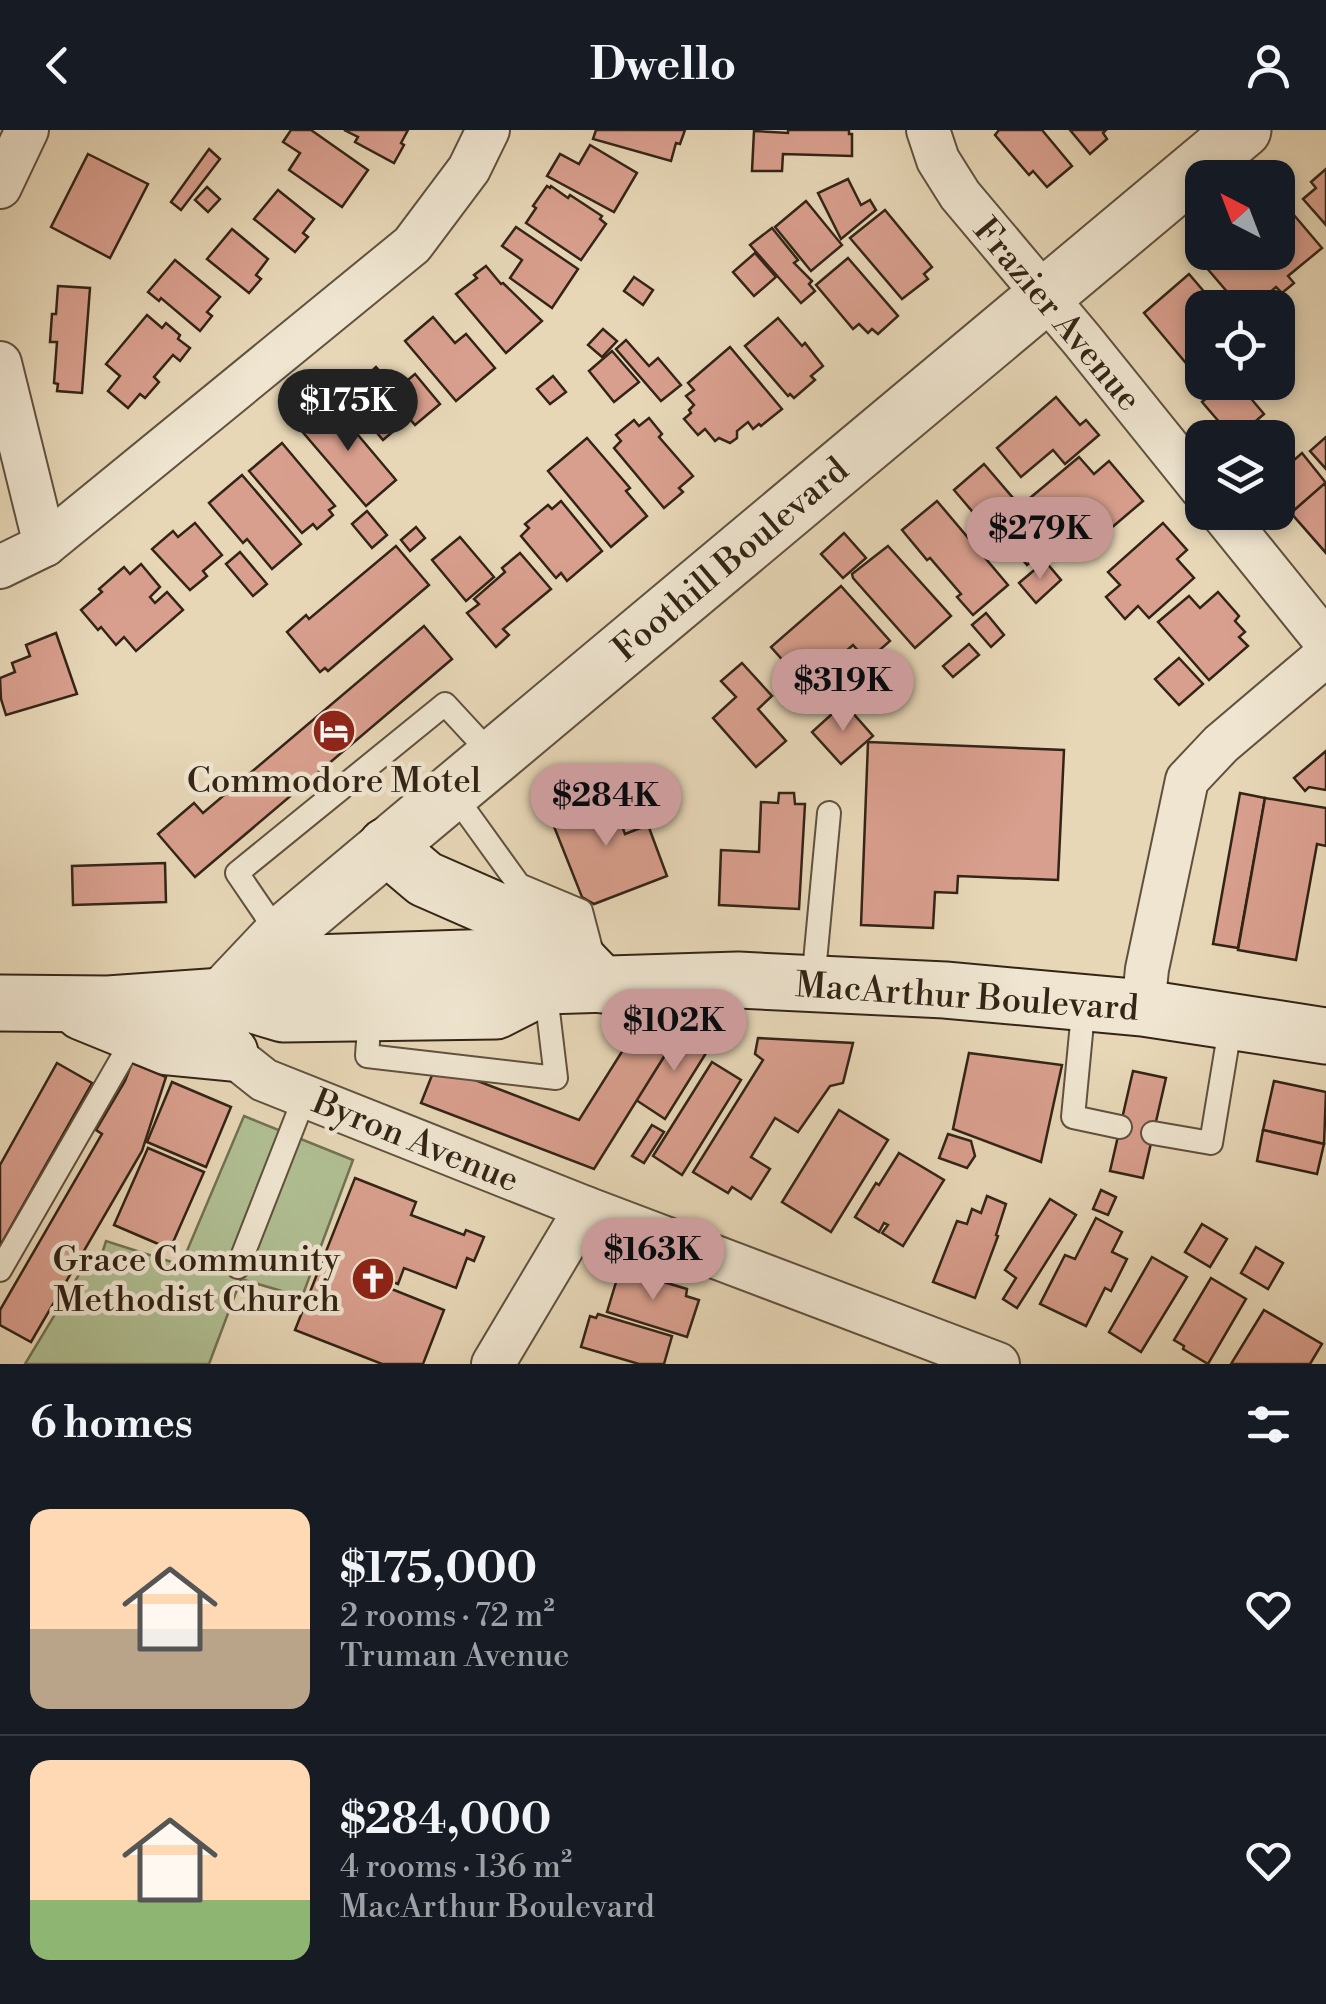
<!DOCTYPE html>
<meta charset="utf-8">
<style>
body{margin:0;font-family:"Libre Bodoni",serif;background:#20242c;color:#f1f3f6;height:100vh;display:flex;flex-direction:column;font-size:38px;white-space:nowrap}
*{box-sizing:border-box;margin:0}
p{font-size:32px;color:#9ea1a6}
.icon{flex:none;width:55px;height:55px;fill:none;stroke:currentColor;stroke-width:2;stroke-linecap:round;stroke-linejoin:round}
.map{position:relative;height:1234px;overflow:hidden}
.details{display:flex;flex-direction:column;background:#171b24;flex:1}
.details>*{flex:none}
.needle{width:65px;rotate:318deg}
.tools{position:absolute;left:1185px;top:30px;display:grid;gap:20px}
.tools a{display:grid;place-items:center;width:110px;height:110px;border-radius:20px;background:#171b24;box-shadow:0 5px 15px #0003;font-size:50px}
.price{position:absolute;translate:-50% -85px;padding:0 22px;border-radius:35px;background:#c59692;color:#111;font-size:32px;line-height:65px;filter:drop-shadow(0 2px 5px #0008)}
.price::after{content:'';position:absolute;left:50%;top:60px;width:30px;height:22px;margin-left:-15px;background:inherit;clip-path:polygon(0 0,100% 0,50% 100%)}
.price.current{background:#222;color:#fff}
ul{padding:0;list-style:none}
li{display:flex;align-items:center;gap:30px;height:250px;padding:0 30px}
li+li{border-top:2px solid #363941}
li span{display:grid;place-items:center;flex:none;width:280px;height:200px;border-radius:20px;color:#555}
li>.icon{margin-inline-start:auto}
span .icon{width:120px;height:120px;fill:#fffc;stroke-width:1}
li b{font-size:42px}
h2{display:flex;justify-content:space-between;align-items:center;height:120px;padding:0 30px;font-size:42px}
header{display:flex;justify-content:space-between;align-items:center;height:130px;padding:0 30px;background:#171b24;font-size:45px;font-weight:700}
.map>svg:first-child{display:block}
.green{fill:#b0bf93;stroke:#727254;stroke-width:2.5}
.building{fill:#d99f8e;stroke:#332416;stroke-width:2.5}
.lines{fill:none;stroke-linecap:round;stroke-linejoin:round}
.service-casing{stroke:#60513e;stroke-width:26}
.minor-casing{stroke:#60513e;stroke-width:46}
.tertiary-casing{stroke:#60513e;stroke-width:59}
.secondary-casing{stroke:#332416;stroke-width:59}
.service{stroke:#efe5d0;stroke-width:22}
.minor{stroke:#efe5d0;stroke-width:42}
.tertiary{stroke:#efe5d0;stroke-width:55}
.secondary{stroke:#efe5d0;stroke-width:55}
.labels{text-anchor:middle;stroke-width:9;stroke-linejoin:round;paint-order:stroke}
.street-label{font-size:35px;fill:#332416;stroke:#efe5d0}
.poi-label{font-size:35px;fill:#332416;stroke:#efe5d0}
</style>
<header><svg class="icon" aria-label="back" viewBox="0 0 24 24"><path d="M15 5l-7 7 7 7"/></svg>Dwello<svg class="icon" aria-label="person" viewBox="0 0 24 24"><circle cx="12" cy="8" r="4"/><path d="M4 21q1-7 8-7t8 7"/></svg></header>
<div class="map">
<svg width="1326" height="1234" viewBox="0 0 1326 1234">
<rect width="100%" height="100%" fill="#e7d7b7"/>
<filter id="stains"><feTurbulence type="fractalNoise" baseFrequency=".002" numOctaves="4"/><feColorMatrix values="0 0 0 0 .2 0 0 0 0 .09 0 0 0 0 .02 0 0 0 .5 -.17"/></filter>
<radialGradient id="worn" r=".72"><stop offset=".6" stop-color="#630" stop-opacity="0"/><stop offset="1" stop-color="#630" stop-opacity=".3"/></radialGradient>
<path class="green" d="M 244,986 L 353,1030 L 302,1167 L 241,1149 L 209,1234 L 25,1234 L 89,1128 L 100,1130 L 106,1111 L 181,1135 Z"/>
<g class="building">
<path d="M 291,0 L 311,0 L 368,40 L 342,77 L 289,40 L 300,23 L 283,12 Z"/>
<path d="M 344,0 L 408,0 L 401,13 L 404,15 L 394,33 L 355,12 L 358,7 Z"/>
<path d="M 596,0 L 685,0 L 680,14 L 676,13 L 671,31 L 593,9 Z"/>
<path d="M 788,0 L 849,0 L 849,4 L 852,4 L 852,26 L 783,24 L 782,41 L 752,41 L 754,1 L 788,3 Z"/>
<path d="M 999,0 L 1042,0 L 1072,36 L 1047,57 L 1033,41 L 1029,45 L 995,5 Z"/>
<path d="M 1070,0 L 1106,0 L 1103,3 L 1107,9 L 1090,24 Z"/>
<path d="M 590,15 L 637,43 L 614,82 L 547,46 L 560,24 L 579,34 Z"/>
<path d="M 209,19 L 220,29 L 181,80 L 171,72 Z"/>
<path d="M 88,24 L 148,54 L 110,128 L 51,97 Z"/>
<path d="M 1326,39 L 1326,95 L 1303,69 L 1316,58 L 1311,52 Z"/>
<path d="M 848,49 L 861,75 L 870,70 L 876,80 L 841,109 L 818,63 Z"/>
<path d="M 547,56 L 550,58 L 551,56 L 568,68 L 570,65 L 602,86 L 600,89 L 606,94 L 581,130 L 526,93 L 536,78 L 533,76 Z"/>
<path d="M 207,57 L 220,69 L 208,82 L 195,70 Z"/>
<path d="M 278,60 L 314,89 L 303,103 L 308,107 L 295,122 L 254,89 Z"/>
<path d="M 806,71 L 842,115 L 811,141 L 775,97 Z"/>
<path d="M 1282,71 L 1322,118 L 1288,146 L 1294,153 L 1282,163 L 1276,157 L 1251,178 L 1241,178 L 1205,136 L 1221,122 L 1228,130 L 1238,122 L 1278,122 L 1278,75 Z"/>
<path d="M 885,80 L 932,137 L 924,144 L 928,149 L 902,169 L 850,108 Z"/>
<path d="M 516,97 L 578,139 L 552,178 L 510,148 L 522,130 L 502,116 Z"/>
<path d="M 772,98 L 798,130 L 794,133 L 812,151 L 809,154 L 815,161 L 801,173 L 750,115 Z"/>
<path d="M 232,99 L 268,129 L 256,145 L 261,149 L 249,163 L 207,129 Z"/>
<path d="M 755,123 L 776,147 L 754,166 L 733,142 Z"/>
<path d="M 848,128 L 898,186 L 878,204 L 872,199 L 868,203 L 859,194 L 853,199 L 816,155 Z"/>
<path d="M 175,130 L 220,167 L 207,182 L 212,186 L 200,201 L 161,168 L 159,171 L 148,162 Z"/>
<path d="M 486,136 L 501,154 L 503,153 L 542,191 L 506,223 L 456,164 L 477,148 L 474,145 Z"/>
<path d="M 1189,144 L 1218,178 L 1202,178 L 1202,248 L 1200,250 L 1144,183 Z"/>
<path d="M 634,147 L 653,160 L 643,175 L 624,161 Z"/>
<path d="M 58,156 L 90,158 L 82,263 L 57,261 L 58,254 L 54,253 L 57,212 L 50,212 L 52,184 L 56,184 Z"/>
<path d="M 147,185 L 162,198 L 166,193 L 180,205 L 178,209 L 190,218 L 180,231 L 173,225 L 154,247 L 159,252 L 145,268 L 140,264 L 128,278 L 108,261 L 120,246 L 106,234 Z"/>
<path d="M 433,187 L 455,213 L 466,204 L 495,238 L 456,271 L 405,211 Z"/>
<path d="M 778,188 L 802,216 L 805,213 L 823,236 L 811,246 L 815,250 L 794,268 L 790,264 L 788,266 L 745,216 Z"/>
<path d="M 603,199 L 617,211 L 602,227 L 588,215 Z"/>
<path d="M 626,210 L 649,236 L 658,228 L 681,255 L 661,271 L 616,219 Z"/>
<path d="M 730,217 L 782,279 L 761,296 L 759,294 L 753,299 L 748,292 L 737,301 L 737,308 L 730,313 L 719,308 L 715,311 L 705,299 L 698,305 L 684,289 L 691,283 L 689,280 L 694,275 L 686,266 L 694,260 L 688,253 Z"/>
<path d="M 612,221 L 639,252 L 614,272 L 589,241 Z"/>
<path d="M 376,237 L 396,260 L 415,244 L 440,274 L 415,295 L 409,288 L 383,310 L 344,264 L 347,262 L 344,258 L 360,244 L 364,248 Z"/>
<path d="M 553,246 L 566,262 L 550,274 L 537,259 Z"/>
<path d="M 1225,252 L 1237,252 L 1264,284 L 1236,308 L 1233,308 L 1202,272 Z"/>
<path d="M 1056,267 L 1080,295 L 1086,290 L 1099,305 L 1065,334 L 1053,320 L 1021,347 L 997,318 Z"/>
<path d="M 331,273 L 396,350 L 366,376 L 300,299 Z"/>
<path d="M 649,288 L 662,304 L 659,307 L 693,346 L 679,358 L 683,362 L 664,378 L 614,318 L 621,311 L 616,305 L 634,290 L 639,296 Z"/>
<path d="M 1326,307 L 1326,339 L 1310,321 Z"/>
<path d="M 587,308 L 630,358 L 626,361 L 647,386 L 611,417 L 548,341 Z"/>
<path d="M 282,313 L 335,376 L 329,380 L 333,385 L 317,399 L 313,394 L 302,403 L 249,341 Z"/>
<path d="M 1302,323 L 1326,353 L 1291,383 L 1278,368 L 1278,344 Z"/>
<path d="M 1079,327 L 1094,344 L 1109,331 L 1143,371 L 1103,405 L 1099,401 L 1095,404 L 1098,410 L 1097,417 L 1088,422 L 1079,418 L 1075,421 L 1030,368 Z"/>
<path d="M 984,334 L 1043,403 L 1033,411 L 1042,422 L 1027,435 L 1018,424 L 1012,428 L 954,360 Z"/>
<path d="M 242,345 L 301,414 L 272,439 L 247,409 L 243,413 L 209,373 Z"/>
<path d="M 1324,354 L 1326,356 L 1326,423 L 1291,383 Z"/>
<path d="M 561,371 L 602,421 L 567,451 L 561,443 L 556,448 L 521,406 L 529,398 L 525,394 L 548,375 L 552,379 Z"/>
<path d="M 937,371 L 1008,455 L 973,485 L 957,467 L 961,464 L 930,428 L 927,430 L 902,400 Z"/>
<path d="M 367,381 L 387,405 L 372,418 L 352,394 Z"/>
<path d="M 195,393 L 222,425 L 203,441 L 207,446 L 190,460 L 152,419 L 173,401 L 178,407 Z"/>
<path d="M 1163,393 L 1187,420 L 1177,429 L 1194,448 L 1149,488 L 1138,476 L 1125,489 L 1106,467 L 1120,455 L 1108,442 Z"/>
<path d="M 416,397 L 425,408 L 410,421 L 401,410 Z"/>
<path d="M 844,403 L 866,428 L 843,448 L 821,424 Z"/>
<path d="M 460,407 L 494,447 L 466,471 L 432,430 Z"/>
<path d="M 396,416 L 429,455 L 328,541 L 325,538 L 320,542 L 287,502 L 306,485 L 309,489 Z"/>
<path d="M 888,416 L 951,486 L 915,518 L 853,448 L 852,444 Z"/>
<path d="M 240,422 L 267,454 L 253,466 L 226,434 Z"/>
<path d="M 520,423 L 551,459 L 503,499 L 509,505 L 496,517 L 467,483 L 479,474 L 474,469 L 505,442 L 502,438 Z"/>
<path d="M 1045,431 L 1061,450 L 1036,473 L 1019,453 Z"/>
<path d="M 141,434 L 160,457 L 150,467 L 155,473 L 167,462 L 183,480 L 136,521 L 124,507 L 116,515 L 101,497 L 98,500 L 81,480 L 102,462 L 99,459 L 124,437 L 130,444 Z"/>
<path d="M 841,456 L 890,511 L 867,531 L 853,515 L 824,540 L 837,555 L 819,571 L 771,517 Z"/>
<path d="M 1218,462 L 1239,486 L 1235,491 L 1245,502 L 1239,507 L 1248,516 L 1209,550 L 1158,492 L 1189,466 L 1200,478 Z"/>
<path d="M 986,483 L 1004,505 L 991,517 L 972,495 Z"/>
<path d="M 424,496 L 452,529 L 195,747 L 158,704 L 194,673 L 203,683 Z"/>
<path d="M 56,503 L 77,564 L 6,585 L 1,569 L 0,548 L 15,542 L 12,533 L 30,526 L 26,515 Z"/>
<path d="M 969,514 L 979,525 L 953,547 L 943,536 Z"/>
<path d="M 1179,528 L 1203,554 L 1179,575 L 1155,549 Z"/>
<path d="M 742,533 L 772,566 L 758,579 L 786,611 L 756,637 L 713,588 L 736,567 L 721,551 Z"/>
<path d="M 844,573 L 873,606 L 841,634 L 812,602 Z"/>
<path d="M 868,612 L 1064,620 L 1058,750 L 958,746 L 957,763 L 935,762 L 933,798 L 861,795 Z"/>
<path d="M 1326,621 L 1326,660 L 1309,657 L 1305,661 L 1294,648 Z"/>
<path d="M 598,652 L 607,674 L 613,671 L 625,704 L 648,695 L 667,746 L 594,774 L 582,767 L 553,694 L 577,685 L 569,664 Z"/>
<path d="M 779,663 L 794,663 L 795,674 L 805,674 L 799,779 L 719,775 L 721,720 L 759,722 L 761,672 L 778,673 Z"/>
<path d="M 1240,663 L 1265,668 L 1238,818 L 1213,814 Z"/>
<path d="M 1265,668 L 1326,678 L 1326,716 L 1317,714 L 1296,830 L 1238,820 Z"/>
<path d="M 165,733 L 166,772 L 73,775 L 72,736 Z"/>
<path d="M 716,907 L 665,989 L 636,970 L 675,909 Z"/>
<path d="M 758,908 L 853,913 L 843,953 L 830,956 L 798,1002 L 775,988 L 751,1027 L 770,1039 L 751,1069 L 732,1057 L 728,1063 L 693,1042 L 763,930 L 755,924 Z"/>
<path d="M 675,909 L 594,1039 L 421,973 L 436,935 L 579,990 L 628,912 Z"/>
<path d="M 969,923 L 1062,935 L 1041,1032 L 953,999 Z"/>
<path d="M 712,932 L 741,950 L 682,1045 L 653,1026 Z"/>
<path d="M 57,933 L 92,953 L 0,1116 L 0,1035 Z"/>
<path d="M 132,933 L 166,947 L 142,1021 L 31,1212 L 0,1195 L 0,1180 L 102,1004 L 96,1000 L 125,951 Z"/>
<path d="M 1133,941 L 1166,948 L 1143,1048 L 1110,1041 Z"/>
<path d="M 1274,951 L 1326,962 L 1324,1014 L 1263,1000 Z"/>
<path d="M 172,952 L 231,977 L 206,1037 L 147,1012 Z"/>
<path d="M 839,980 L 888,1010 L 831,1102 L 782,1072 Z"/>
<path d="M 652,995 L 664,1002 L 644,1033 L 632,1026 Z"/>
<path d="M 1263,1000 L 1324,1014 L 1317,1044 L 1257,1031 Z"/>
<path d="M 948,1004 L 971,1011 L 975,1026 L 967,1038 L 939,1028 Z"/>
<path d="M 148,1018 L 204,1042 L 170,1119 L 114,1095 Z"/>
<path d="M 899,1023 L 944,1050 L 903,1116 L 882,1103 L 888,1095 L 884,1093 L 879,1102 L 855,1087 L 876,1053 L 879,1055 Z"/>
<path d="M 355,1048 L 416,1072 L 411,1085 L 464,1105 L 466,1100 L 484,1107 L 474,1131 L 467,1128 L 456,1158 L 404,1138 L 398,1154 L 386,1149 L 384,1156 L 444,1180 L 423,1234 L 382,1234 L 295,1200 Z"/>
<path d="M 1101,1060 L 1116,1067 L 1108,1085 L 1093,1079 Z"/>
<path d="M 987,1066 L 1006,1074 L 996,1105 L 998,1106 L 975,1168 L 933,1152 L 957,1091 L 967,1094 L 972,1079 L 981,1083 Z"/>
<path d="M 1050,1069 L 1076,1085 L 1017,1178 L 1003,1169 L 1016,1148 L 1005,1140 Z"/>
<path d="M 1096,1088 L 1122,1102 L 1112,1122 L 1127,1129 L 1111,1161 L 1105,1158 L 1086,1196 L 1040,1174 L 1065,1125 L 1075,1129 Z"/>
<path d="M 1202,1094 L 1227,1109 L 1210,1137 L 1185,1122 Z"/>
<path d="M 1256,1117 L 1283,1133 L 1268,1159 L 1241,1143 Z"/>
<path d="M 1152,1127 L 1187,1147 L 1141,1222 L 1109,1202 Z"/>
<path d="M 620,1139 L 687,1159 L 686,1166 L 699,1170 L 687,1207 L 607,1182 Z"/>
<path d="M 1211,1148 L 1246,1169 L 1208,1234 L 1183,1219 L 1184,1216 L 1174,1210 Z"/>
<path d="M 1264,1180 L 1322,1214 L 1310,1234 L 1231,1234 Z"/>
<path d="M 598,1184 L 672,1206 L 664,1234 L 639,1234 L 581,1217 L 590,1186 L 596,1188 Z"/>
</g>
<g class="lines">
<g class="service-casing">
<g id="service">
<path d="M 452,662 L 519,755 L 581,781 L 592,823"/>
<path d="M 280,806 L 237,743 L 445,574 L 494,627"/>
<path d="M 813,853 L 829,683"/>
<path d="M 1084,872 L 1073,987 L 1120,997"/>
<path d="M 370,883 L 367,926 L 556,948 L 545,856"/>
<path d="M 1153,1003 L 1211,1013 L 1231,892"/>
<path d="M 238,1137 L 305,966"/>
<path d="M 0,1140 L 136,904"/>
</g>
</g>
<g class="minor-casing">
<g id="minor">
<path d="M 928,0 L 938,30 L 960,65 L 1082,210 L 1202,359"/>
<path d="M 0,57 L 27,0"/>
<path d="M 0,233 L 45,415"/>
<path d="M 1221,382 L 1326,512"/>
<path d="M 0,437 L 45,415 L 412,115 L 469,39 L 488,0"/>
<path d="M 1143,878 L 1147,839 L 1187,650 L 1221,614 L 1326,525"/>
<path d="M 226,891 L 230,923 L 264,950 L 586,1078 L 998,1234"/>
<path d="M 493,1234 L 586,1078"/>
</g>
</g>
<g class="tertiary-casing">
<path id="tertiary" d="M 229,860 L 280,806 L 1243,0"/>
</g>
<g class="secondary-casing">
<g id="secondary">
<path d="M 386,716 L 425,749 L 555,806 L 602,855"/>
<path d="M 223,866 L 281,834 L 374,831 L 497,827 L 545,856"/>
<path d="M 0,873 L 108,874 L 223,866 L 283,884 L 496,881 L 545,856 L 738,850 L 945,860 L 1143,878 L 1326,906"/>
<path d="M 82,882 L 168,917 L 230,923"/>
</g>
</g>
<use href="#service" class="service"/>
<use href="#minor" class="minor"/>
<use href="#tertiary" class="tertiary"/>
<use href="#secondary" class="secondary"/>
</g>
<defs>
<g id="hotel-disc" transform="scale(2.25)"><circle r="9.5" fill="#8f2418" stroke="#efe5d0"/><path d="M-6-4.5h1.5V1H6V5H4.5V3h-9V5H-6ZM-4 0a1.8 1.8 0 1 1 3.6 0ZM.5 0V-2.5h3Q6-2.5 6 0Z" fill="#fff"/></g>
<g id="church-disc" transform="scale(2.25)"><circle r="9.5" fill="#8f2418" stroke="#efe5d0"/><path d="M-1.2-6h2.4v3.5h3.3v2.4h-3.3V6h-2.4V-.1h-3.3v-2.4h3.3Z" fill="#fff"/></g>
</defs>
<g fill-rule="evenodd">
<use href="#hotel-disc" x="334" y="601"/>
<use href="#church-disc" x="373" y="1149"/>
</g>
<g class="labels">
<g class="street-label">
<text transform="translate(1058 184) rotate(50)" y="12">Frazier Avenue</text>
<text transform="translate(730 429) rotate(-40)" y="12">Foothill Boulevard</text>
<text transform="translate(967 866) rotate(4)" y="12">MacArthur Boulevard</text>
<text transform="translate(416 1010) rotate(22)" y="12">Byron Avenue</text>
</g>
<g class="poi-label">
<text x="334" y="662">Commodore Motel</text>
<text x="340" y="1141" text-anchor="end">Grace Community<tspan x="340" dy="40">Methodist Church</tspan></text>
</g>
</g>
<rect width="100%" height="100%" filter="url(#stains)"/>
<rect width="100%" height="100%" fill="url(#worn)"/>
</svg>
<div class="tools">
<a><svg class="needle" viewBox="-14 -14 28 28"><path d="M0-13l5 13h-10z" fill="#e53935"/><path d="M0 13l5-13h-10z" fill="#9ea1a6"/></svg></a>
<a><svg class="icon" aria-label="locate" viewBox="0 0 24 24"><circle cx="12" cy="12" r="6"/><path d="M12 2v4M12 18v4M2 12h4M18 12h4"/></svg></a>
<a><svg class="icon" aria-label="layers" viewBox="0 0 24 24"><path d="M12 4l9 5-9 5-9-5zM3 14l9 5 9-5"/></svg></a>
</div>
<b class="price current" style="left:348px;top:324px">$175K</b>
<b class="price" style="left:1040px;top:452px">$279K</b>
<b class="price" style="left:843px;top:604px">$319K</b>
<b class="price" style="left:606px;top:719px">$284K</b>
<b class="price" style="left:674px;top:944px">$102K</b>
<b class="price" style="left:653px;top:1173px">$163K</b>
</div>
<section class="details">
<h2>6 homes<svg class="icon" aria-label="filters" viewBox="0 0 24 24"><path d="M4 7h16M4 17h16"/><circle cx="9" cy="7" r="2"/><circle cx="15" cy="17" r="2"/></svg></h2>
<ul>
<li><span style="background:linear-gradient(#ffd9b3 60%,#b9a48a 0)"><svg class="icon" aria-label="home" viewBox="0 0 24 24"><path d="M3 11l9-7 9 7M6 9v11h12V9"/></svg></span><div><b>$175,000</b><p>2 rooms · 72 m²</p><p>Truman Avenue</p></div><svg class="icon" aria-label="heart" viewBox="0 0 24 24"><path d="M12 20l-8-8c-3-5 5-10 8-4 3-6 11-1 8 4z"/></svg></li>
<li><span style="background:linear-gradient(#ffd9b3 70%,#8fb573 0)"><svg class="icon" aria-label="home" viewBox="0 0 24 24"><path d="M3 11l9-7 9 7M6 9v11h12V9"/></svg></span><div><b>$284,000</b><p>4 rooms · 136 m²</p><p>MacArthur Boulevard</p></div><svg class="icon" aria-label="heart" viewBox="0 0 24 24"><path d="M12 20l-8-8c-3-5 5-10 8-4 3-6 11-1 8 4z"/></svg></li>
</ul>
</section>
